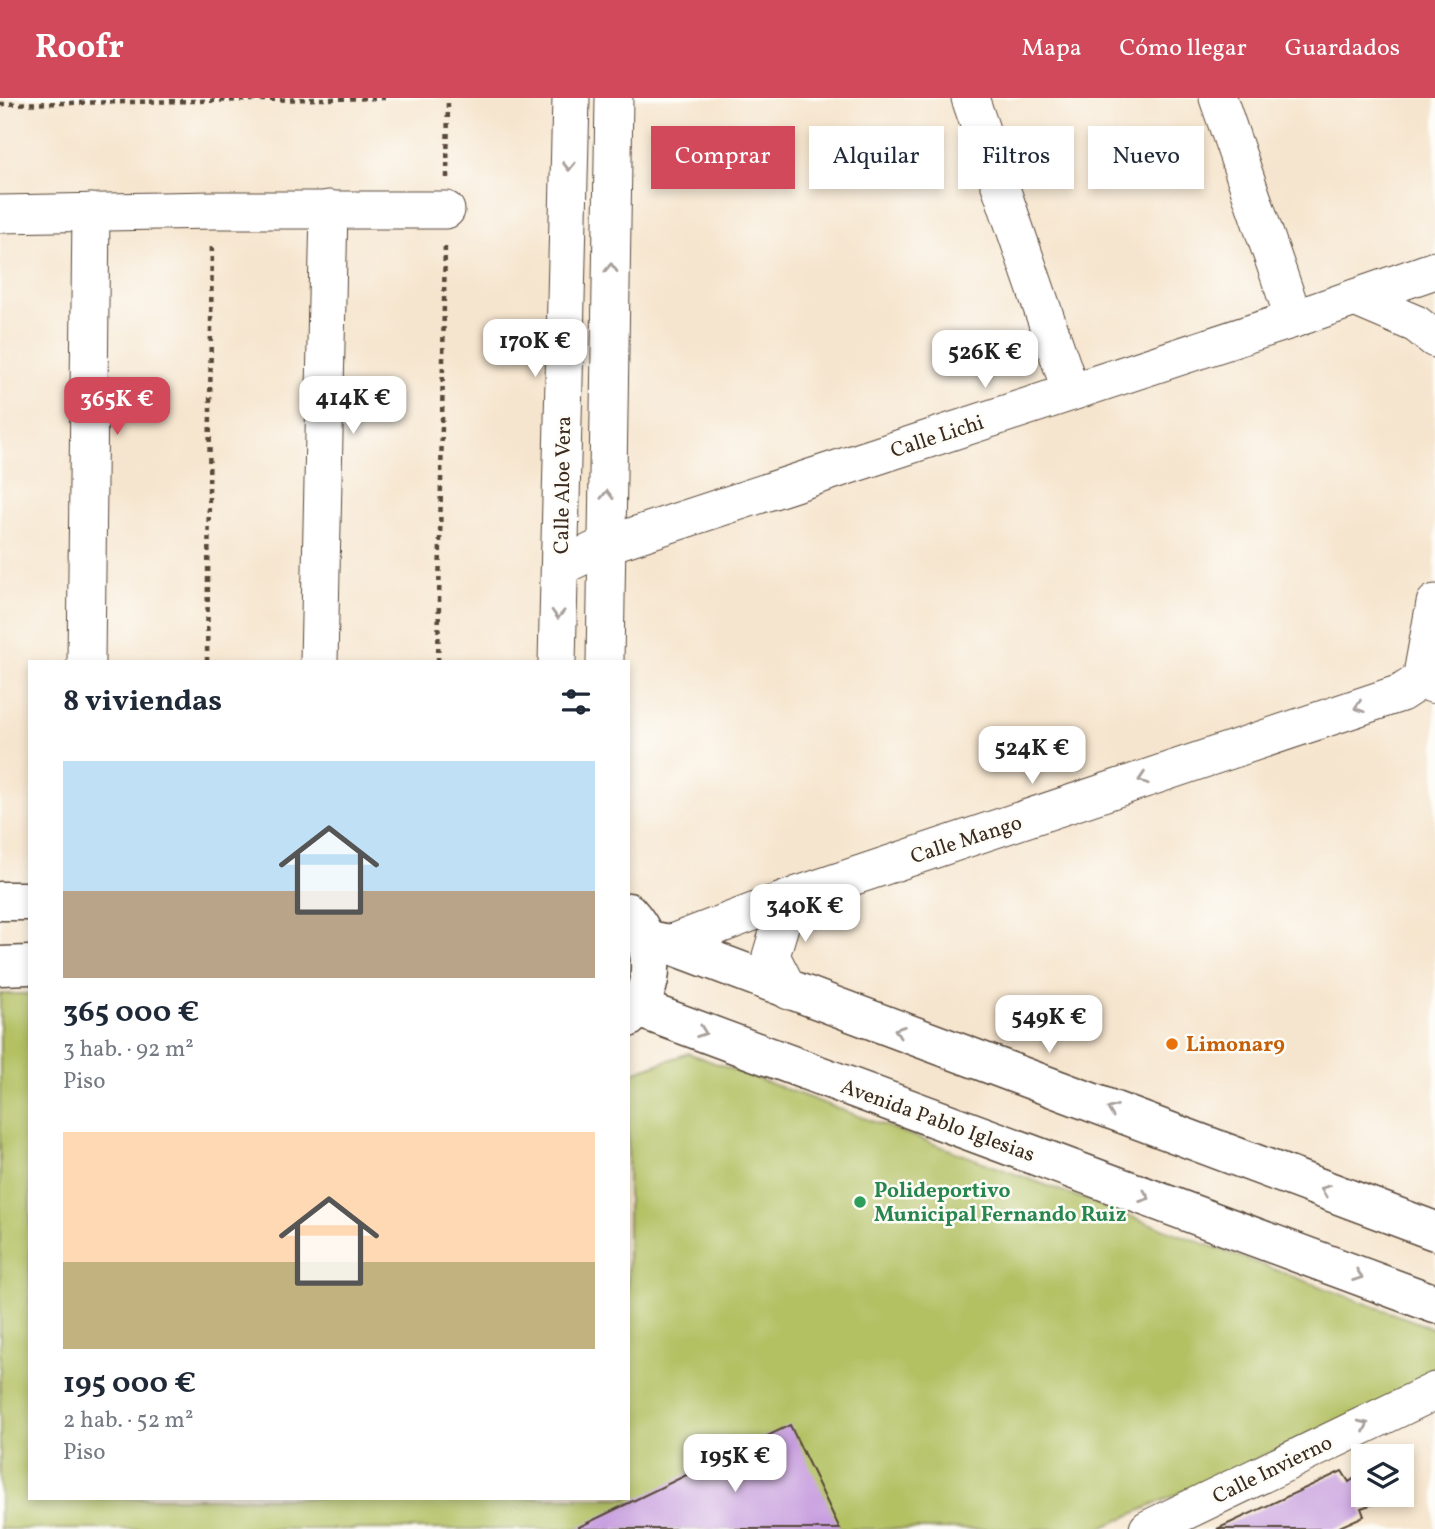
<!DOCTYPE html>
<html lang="es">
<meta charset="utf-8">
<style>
body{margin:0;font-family:Vollkorn,serif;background:#f6f6f7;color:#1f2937;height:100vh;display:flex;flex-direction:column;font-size:26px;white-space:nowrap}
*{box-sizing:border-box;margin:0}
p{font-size:23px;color:#747a83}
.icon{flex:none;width:38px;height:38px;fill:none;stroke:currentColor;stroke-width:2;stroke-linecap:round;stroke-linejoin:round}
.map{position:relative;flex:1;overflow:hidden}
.side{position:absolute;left:28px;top:562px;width:602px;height:840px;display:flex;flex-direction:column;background:#fff;border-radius:0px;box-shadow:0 4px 10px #0003}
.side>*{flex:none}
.hud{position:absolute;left:651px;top:28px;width:665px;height:63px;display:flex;gap:14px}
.controls{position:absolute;left:1351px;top:1346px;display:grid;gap:14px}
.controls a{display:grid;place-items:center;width:63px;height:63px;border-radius:0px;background:#fff;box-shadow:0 4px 10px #0003;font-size:35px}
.price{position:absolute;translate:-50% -60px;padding:0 16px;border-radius:14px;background:#fff;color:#222;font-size:23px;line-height:46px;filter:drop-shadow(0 2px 4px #0008)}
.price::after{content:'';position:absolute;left:50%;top:42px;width:21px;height:16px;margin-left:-10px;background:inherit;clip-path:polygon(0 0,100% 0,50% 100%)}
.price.on{background:#d1495b;color:#fff}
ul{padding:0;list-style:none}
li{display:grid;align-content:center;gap:14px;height:371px;padding:0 35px}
li span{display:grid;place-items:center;height:217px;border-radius:0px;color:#555}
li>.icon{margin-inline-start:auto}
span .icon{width:126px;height:126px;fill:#fffc;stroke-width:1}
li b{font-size:30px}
h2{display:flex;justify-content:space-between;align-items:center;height:84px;padding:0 35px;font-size:30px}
.pill{padding:0 24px;border-radius:0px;background:#fff;box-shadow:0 4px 10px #0003;font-size:24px;line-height:63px}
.pill.on{background:#d1495b;color:#fff}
header{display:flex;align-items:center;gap:42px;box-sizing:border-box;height:98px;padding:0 35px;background:#d1495b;color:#fff}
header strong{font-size:33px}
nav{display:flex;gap:38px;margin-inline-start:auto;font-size:24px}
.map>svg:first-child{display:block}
.green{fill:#b3c163;stroke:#777640;stroke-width:2}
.building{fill:#c89fdf}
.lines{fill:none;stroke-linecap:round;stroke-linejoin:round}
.street-casing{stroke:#574638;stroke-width:39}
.secondary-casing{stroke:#574638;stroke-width:41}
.path{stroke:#574638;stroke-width:4.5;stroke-dasharray:5 5;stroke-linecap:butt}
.street{stroke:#fff;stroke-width:37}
.secondary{stroke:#fff;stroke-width:38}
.oneway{stroke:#a79f9a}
.food-dot{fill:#e8710a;stroke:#fdfcf7;stroke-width:2.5}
.leisure-dot{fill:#2e9e5b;stroke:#fdfcf7;stroke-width:2.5}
.labels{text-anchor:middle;stroke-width:5;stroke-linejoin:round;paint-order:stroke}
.street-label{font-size:21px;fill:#3b2a1e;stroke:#fdfcf7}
.food-label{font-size:21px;font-weight:bold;fill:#c56008;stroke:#fdfcf7;text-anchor:start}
.leisure-label{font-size:21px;font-weight:bold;fill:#27864d;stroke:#fdfcf7;text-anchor:start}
</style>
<header>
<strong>Roofr</strong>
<nav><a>Mapa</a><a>Cómo llegar</a><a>Guardados</a></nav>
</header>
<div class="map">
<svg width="1435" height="1431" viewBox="0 0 1435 1431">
<rect width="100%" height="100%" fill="#fdfcf7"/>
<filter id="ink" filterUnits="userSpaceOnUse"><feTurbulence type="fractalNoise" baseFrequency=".0143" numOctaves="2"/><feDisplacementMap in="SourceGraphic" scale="14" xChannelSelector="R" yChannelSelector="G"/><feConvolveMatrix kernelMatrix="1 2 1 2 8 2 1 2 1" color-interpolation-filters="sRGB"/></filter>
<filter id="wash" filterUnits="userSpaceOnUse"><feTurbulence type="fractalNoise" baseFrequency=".00686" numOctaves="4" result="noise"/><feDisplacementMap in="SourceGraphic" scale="28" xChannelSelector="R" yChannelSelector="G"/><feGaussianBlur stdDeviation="1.57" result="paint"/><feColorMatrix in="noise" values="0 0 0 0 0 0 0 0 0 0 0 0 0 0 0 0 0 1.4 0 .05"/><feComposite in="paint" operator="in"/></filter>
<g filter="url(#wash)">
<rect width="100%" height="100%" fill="#f6e5ce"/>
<path class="green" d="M 0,896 L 30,896 L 30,1400 L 628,1400 L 628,977 L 688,955 L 1435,1231 L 1435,1282 L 1099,1431 L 0,1431 Z"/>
<g id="blocks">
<g class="building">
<path d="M 790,1327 L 840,1431 L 580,1431 L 579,1429 Z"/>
<path d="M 1342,1373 L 1349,1384 L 1359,1377 L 1363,1386 L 1363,1396 L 1369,1396 L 1374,1406 L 1361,1410 L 1364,1418 L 1335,1431 L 1217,1431 Z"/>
</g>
</g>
</g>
<g filter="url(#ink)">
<use href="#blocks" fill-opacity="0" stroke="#574638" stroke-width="2"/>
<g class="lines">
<g class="street-casing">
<g id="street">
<path d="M 970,0 L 1071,294"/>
<path d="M 1218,0 L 1294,221"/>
<path d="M 0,116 L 213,112 L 446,112"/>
<path d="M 1355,200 L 1416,226 L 1435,241"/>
<path d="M 560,469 L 606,447 L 1294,221 L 1435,172"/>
<path d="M 1435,505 L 1421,582 L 1435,587"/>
<path d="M 86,564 L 91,114"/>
<path d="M 319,564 L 329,111"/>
<path d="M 557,564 L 571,0"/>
<path d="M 605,564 L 614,0"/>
<path d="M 669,846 L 798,797 L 1401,595 L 1421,582"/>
<path d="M 789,893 L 771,858 L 783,818 L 798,797"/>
<path d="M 1148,1431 L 1435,1293"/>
</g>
</g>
<g class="secondary-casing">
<g id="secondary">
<path d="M 0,803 L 30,803"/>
<path d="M 628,814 C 656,844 659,890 628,920"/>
<path d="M 648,842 L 669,846 L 1435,1133"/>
<path d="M 0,868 L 30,867"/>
<path d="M 638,910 L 1435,1206"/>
</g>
</g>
<g class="path">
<path d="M 0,6 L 387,0"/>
<path d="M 447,80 L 448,0"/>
<path d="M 207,564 L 212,144"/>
<path d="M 438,564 L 445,144"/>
</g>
<use href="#street" class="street"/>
<use href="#secondary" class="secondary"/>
</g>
<defs><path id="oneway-chevron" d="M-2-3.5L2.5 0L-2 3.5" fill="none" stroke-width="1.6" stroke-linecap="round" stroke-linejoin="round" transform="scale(1.75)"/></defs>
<g class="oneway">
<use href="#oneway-chevron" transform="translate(569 68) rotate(91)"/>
<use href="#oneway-chevron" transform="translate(611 170) rotate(-89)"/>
<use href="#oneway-chevron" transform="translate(607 397) rotate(-89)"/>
<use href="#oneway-chevron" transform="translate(558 516) rotate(92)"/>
<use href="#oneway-chevron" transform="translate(1359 609) rotate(162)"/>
<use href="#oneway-chevron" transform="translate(1143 681) rotate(162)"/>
<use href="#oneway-chevron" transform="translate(899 933) rotate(-160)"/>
<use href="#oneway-chevron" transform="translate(702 934) rotate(20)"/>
<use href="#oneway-chevron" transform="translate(1112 1012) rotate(-160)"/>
<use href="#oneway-chevron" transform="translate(1325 1092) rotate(-160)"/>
<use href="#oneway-chevron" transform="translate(1145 1099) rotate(20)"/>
<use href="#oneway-chevron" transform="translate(1358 1178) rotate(20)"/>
<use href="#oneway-chevron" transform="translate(1364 1327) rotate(-26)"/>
</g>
</g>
<circle class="food-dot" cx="1172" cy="946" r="7"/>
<circle class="leisure-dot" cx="860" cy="1104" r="7"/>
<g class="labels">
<g class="street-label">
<text transform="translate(937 338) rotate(-18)" y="7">Calle Lichi</text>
<text transform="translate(562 387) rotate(-89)" y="7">Calle Aloe Vera</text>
<text transform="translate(966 741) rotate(-18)" y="7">Calle Mango</text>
<text transform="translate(938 1022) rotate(20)" y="7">Avenida Pablo Iglesias</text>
<text transform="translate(1272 1371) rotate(-26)" y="7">Calle Invierno</text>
</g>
<g class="food-label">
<text x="1186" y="953">Limonar9</text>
</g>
<g class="leisure-label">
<text x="874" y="1099">Polideportivo<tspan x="874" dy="24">Municipal Fernando Ruiz</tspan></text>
</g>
</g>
</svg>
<div class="controls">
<a><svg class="icon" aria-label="layers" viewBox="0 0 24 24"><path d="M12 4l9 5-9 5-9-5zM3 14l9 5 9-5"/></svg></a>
</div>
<b class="price" style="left:535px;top:281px">170K €</b>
<b class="price" style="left:985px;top:292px">526K €</b>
<b class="price" style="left:353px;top:338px">414K €</b>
<b class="price on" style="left:117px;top:339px">365K €</b>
<b class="price" style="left:1032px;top:688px">524K €</b>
<b class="price" style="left:805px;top:846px">340K €</b>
<b class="price" style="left:1049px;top:957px">549K €</b>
<b class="price" style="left:735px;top:1396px">195K €</b>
<div class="hud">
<a class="pill on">Comprar</a>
<a class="pill">Alquilar</a>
<a class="pill">Filtros</a>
<a class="pill">Nuevo</a>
</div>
<section class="side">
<h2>8 viviendas<svg class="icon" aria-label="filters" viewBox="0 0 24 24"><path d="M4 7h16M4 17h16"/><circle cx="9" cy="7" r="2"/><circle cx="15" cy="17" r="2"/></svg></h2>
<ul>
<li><span style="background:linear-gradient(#bfe0f5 60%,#b9a48a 0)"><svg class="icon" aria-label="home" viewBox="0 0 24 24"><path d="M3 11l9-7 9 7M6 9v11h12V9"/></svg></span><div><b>365 000 €</b><p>3 hab. · 92 m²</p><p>Piso</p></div></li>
<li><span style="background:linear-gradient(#ffd9b3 60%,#c2b280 0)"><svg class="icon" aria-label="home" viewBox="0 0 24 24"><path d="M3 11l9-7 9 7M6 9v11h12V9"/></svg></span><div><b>195 000 €</b><p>2 hab. · 52 m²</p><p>Piso</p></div></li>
</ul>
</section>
</div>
